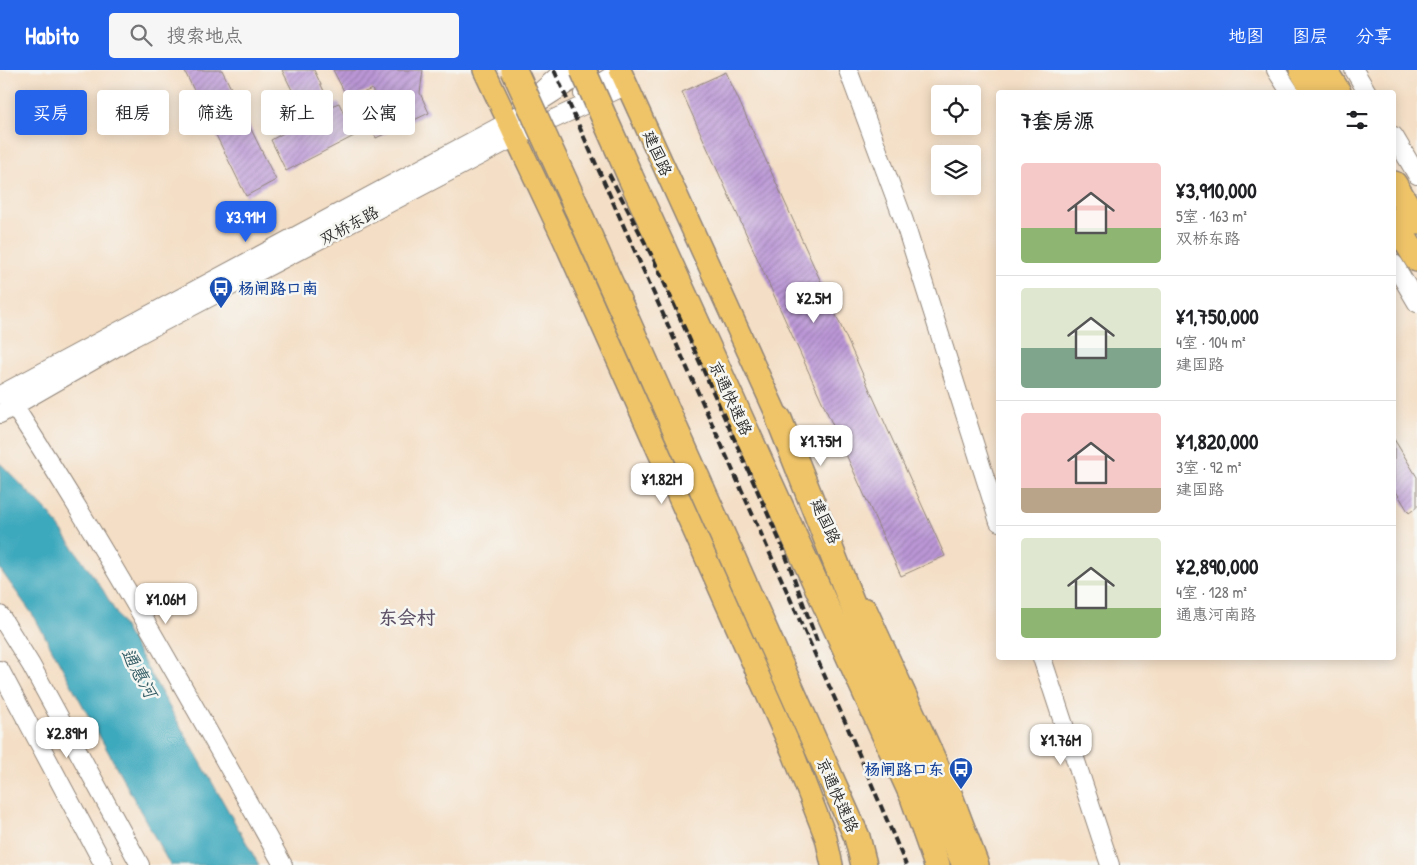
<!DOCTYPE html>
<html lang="zh">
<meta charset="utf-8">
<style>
body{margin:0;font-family:"Patrick Hand","LXGW WenKai TC",sans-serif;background:#f6f6f6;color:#202124;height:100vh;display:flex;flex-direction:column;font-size:19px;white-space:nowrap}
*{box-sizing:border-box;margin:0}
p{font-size:16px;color:#757577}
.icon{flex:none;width:28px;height:28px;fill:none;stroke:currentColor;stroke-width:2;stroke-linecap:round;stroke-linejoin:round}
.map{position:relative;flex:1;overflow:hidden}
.panel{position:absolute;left:996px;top:20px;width:400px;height:570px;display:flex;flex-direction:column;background:#fff;border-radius:5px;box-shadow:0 2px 12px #0003}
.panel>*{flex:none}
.guide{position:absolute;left:15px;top:20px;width:475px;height:45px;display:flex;gap:10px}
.fabs{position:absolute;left:931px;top:15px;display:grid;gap:10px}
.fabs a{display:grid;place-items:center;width:50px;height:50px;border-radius:5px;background:#fff;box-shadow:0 2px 12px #0003;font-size:25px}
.price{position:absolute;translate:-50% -42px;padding:0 11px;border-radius:10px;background:#fff;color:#222;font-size:16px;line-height:32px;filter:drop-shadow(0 1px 2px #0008)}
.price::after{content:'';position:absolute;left:50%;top:30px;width:15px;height:11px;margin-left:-8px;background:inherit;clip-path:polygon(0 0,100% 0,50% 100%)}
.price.current{background:#2563eb;color:#fff}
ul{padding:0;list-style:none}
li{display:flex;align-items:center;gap:15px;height:125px;padding:0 25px}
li+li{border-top:1px solid #e0e0e0}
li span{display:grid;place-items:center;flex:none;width:140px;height:100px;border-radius:5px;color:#555}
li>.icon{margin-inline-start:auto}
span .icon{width:60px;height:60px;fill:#fffc;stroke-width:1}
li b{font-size:21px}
h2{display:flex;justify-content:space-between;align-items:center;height:60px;padding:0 25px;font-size:21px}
.pill{padding:0 18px;border-radius:5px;background:#fff;box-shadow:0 2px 12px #0003;font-size:18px;line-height:45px}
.pill.current{background:#2563eb;color:#fff}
header{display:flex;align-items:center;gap:30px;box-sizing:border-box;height:70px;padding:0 25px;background:#2563eb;color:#fff}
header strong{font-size:24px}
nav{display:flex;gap:28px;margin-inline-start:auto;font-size:18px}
.search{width:350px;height:45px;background:#f6f6f6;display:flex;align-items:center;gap:12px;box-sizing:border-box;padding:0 18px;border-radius:5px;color:#757577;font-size:19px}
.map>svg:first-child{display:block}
.water{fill:#3ea9bd;stroke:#346a74}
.building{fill:url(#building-hatch)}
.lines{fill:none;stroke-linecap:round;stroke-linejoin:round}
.minor-casing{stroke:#908478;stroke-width:20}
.major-casing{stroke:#908478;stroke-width:24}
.highway-casing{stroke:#908478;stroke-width:28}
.minor{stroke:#fff;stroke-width:18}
.major{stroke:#efc469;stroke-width:21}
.highway{stroke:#efc469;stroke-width:25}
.rail{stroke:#2b2b2b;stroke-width:4;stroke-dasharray:8 4;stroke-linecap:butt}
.highway-bridge-casing{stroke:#908478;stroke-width:28;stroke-linecap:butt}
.highway-bridge{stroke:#efc469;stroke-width:25}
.labels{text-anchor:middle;stroke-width:5;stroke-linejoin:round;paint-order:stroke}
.street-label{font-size:16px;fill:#2b2b2b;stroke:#f6f6f2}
.transit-label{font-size:16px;font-weight:bold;fill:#164399;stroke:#f6f6f2;text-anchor:start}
.water-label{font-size:18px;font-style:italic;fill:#335d65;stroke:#f6f6f2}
.quarter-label{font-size:19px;font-weight:bold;fill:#5d5167;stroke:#f6f6f2}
</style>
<header>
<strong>Habito</strong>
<div class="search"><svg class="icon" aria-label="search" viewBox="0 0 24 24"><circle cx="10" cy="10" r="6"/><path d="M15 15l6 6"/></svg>搜索地点</div>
<nav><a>地图</a><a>图层</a><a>分享</a></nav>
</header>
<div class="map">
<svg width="1417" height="795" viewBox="0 0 1417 795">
<defs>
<pattern id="building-hatch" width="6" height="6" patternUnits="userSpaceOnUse" patternTransform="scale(1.25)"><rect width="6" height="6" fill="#bb97d6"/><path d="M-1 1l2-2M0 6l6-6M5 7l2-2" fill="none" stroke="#987bae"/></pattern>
</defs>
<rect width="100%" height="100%" fill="#f6f6f2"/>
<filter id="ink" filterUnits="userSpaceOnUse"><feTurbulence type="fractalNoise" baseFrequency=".02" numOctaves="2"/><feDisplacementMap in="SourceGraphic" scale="10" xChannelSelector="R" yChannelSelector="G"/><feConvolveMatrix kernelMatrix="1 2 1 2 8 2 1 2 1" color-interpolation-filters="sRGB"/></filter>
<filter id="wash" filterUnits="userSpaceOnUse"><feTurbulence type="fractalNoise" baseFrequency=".0096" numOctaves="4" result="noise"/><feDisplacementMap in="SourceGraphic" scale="20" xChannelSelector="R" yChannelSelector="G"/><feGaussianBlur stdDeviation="1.12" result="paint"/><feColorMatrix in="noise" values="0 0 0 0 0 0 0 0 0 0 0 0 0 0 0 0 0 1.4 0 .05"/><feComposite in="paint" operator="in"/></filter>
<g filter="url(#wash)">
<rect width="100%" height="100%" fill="#f4dec5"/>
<path class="water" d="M 0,393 L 50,444 L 103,520 L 259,795 L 170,795 L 35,548 L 0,499 Z"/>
<g id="blocks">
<g class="building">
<path d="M 184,0 L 222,0 L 276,110 L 246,126 Z"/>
<path d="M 282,0 L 314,0 L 331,36 L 339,33 L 354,66 L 286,101 L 271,70 L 307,50 Z"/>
<path d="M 333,0 L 423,0 L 420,23 L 429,43 L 376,68 L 367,50 L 381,43 L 372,19 L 348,29 Z"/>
<path d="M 726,2 L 945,486 L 901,506 L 682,22 Z"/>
<path d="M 1394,369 L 1417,407 L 1417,437 L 1409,443 L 1394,418 Z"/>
</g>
</g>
</g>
<g filter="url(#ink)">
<use href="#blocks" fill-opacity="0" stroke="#908478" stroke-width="1"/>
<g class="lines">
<g class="minor-casing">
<g id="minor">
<path d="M 848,0 L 904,151 L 999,452"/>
<path d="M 1276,0 L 1290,22"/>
<path d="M 1354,0 L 1367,22"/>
<path d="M 541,21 L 564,0"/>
<path d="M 583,24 L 621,0"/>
<path d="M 1394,66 L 1417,105"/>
<path d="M 1394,194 L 1417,233"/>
<path d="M 0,325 L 508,52 L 589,0"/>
<path d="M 14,336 C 110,485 197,640 283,795"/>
<path d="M 0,344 L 134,267 L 515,67 L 627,15"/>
<path d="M 0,545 L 31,595 L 140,795"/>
<path d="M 1042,588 L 1110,795"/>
<path d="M 0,600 L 104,795"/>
</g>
</g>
<g class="major-casing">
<g id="major">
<path d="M 484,0 L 564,170 L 793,683 L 826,768 L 832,795"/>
<path d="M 620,0 L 785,363"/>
<path d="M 866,539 L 952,726 L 978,795"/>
</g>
</g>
<g class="highway-casing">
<g id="highway">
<path d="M 1302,0 L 1315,22"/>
<path d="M 1324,0 L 1338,22"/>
<path d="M 630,106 L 913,727 L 937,795"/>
<path d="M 1394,114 L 1417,152"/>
<path d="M 576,136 L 857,767 L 864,795"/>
<path d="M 1394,151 L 1417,189"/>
<path d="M 779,349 L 873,586 L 965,795"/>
</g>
</g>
<use href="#minor" class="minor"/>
<use href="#major" class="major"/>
<use href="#highway" class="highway"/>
<g class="rail">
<path d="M 554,0 L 847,656 L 906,795"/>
<path d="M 609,104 L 654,190 L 783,478 L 818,574"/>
</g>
<g class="highway-bridge-casing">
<g id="highway-bridge">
<path d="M 514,0 L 576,136"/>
<path d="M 583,0 L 630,106"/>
</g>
</g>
<use href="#highway-bridge" class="highway-bridge"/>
</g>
</g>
<defs>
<g id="bus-pin" transform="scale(1.25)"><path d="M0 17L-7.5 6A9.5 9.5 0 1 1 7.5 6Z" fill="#1a4fb4" stroke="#f6f6f2"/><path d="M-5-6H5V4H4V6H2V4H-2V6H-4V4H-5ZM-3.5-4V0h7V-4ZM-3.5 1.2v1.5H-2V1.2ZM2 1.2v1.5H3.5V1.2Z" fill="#fff"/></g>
</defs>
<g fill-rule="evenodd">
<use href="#bus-pin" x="221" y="218"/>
<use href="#bus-pin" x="961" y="699"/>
</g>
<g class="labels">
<g class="street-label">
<text transform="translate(658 83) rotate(66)" y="6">建国路</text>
<text transform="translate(349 155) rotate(-28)" y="6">双桥东路</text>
<text transform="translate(731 328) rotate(65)" y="6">京通快速路</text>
<text transform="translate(826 451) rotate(65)" y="6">建国路</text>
<text transform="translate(838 725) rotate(66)" y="6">京通快速路</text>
</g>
<g class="transit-label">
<text x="238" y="224">杨闸路口南</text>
<text x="944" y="705" text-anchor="end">杨闸路口东</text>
</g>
<g class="water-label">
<text transform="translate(139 603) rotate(61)" y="6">通惠河</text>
</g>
<g class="quarter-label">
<text x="407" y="554">东会村</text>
</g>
</g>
</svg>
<div class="fabs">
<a><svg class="icon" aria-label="locate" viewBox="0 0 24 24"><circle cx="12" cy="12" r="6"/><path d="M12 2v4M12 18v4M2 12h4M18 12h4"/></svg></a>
<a><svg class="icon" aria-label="layers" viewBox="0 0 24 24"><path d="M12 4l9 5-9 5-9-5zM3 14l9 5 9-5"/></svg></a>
</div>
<b class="price current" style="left:246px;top:173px">¥3.91M</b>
<b class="price" style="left:814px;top:254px">¥2.5M</b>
<b class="price" style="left:821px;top:397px">¥1.75M</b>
<b class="price" style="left:662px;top:435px">¥1.82M</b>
<b class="price" style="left:166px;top:555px">¥1.06M</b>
<b class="price" style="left:67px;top:689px">¥2.89M</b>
<b class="price" style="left:1061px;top:696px">¥1.76M</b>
<div class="guide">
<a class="pill current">买房</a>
<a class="pill">租房</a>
<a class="pill">筛选</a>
<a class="pill">新上</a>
<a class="pill">公寓</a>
</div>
<section class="panel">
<h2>7套房源<svg class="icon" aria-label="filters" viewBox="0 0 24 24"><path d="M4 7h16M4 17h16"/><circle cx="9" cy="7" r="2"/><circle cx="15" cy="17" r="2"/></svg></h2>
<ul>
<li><span style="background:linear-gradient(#f6c9c9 65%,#8fb573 0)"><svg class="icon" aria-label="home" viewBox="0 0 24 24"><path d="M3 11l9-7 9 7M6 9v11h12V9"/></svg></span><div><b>¥3,910,000</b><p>5室 · 163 m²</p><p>双桥东路</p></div></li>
<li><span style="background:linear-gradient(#dfe7d0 60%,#7fa58c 0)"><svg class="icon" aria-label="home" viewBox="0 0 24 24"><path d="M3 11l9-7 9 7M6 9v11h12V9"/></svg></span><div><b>¥1,750,000</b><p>4室 · 104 m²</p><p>建国路</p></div></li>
<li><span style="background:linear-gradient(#f6c9c9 75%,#b9a48a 0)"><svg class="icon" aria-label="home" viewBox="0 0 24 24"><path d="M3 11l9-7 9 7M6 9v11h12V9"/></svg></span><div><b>¥1,820,000</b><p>3室 · 92 m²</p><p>建国路</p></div></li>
<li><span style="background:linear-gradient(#dfe7d0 70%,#8fb573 0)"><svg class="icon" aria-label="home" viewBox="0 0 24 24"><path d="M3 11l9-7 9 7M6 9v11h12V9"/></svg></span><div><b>¥2,890,000</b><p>4室 · 128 m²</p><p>通惠河南路</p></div></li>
</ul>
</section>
</div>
